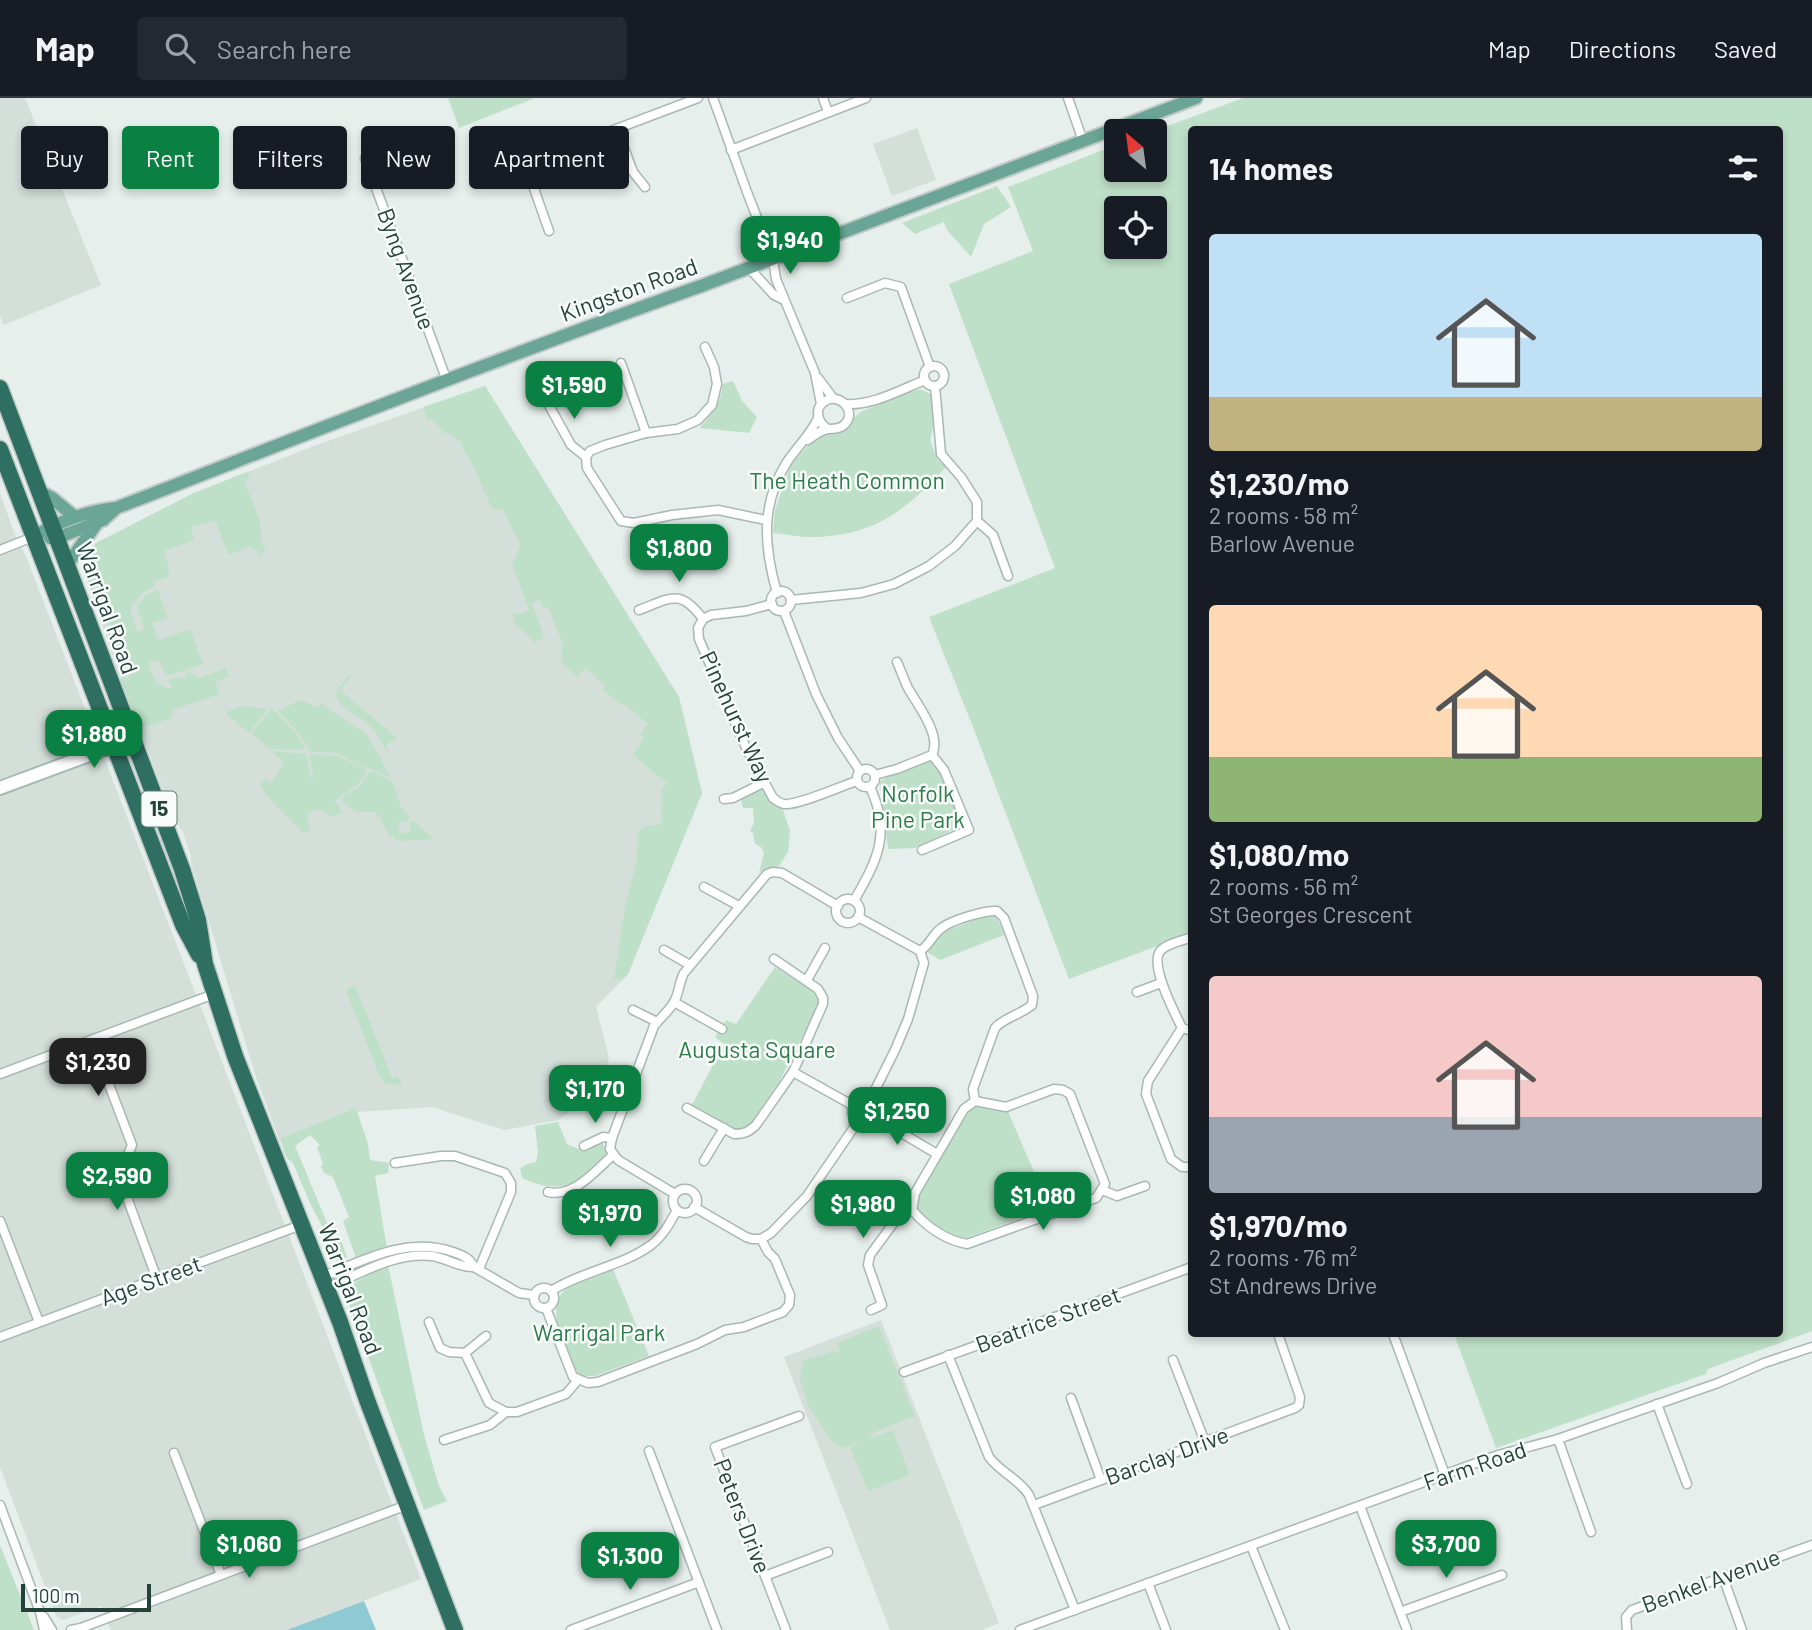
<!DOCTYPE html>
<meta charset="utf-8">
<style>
body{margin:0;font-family:Barlow,sans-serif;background:#242831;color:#f1f3f6;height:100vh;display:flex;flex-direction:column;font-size:26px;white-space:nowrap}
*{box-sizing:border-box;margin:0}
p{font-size:23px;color:#9ea1a6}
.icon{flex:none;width:38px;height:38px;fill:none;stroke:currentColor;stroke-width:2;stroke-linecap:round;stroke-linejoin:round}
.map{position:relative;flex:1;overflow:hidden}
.drawer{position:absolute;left:1188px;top:28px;width:595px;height:1211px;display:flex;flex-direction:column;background:#171b24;border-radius:7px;box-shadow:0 4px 10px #0003}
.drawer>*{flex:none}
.top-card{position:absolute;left:21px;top:28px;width:665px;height:63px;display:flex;gap:14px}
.needle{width:46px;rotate:331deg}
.fabs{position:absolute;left:1104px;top:21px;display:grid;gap:14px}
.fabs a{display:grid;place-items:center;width:63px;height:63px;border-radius:7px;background:#171b24;box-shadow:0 4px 10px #0003;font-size:35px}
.scale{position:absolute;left:21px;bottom:18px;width:130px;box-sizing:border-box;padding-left:7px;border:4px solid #24423a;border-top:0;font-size:19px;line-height:24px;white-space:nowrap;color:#24423a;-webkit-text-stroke:5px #f7fbf9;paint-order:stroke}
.price{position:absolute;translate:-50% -60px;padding:0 16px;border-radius:14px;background:#0b8043;color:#fff;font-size:23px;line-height:46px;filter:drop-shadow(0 2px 4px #0008)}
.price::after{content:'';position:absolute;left:50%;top:42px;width:21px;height:16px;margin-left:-10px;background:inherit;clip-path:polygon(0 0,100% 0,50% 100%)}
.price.selected{background:#222;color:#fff}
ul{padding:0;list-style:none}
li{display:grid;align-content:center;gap:14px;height:371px;padding:0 21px}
li span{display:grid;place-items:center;height:217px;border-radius:7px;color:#555}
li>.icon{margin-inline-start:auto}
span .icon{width:126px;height:126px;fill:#fffc;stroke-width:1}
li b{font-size:30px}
h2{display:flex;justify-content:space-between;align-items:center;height:84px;padding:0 21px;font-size:30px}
.chip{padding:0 24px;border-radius:7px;background:#171b24;box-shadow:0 4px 10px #0003;font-size:24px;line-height:63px}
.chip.selected{background:#0b8043;color:#fff}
header{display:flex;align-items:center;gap:42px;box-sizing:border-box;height:98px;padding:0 35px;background:#171b24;border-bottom:2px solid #363941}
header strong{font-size:33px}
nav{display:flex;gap:38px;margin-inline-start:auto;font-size:24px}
.search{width:490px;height:63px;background:#242831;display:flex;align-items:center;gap:18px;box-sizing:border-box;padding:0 24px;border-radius:7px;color:#9ea1a6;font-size:26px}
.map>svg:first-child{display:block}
.built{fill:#d4dfda}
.green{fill:#bfe0c8;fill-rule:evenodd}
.water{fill:#8ec9d4}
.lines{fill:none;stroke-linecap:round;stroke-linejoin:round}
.street-casing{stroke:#a8b8b2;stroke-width:11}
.secondary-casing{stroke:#a4bbb3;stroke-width:16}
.primary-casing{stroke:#c2cac8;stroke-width:16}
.highway-casing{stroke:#c2cac8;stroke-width:19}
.street{stroke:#fff;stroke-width:8}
.secondary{stroke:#fff;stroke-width:12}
.primary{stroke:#6aa596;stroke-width:12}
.highway{stroke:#2f6f62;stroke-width:16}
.labels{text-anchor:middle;stroke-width:5;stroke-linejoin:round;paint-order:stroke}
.shield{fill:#f7fbf9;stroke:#637a73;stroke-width:2}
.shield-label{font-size:21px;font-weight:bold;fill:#24423a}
.street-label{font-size:23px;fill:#24423a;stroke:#f7fbf9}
.park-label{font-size:23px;fill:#2d7a4b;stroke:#f7fbf9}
</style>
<header>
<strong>Map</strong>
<div class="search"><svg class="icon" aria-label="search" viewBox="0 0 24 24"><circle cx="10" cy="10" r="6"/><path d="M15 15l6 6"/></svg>Search here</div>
<nav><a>Map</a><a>Directions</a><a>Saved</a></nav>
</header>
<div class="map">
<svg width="1812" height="1532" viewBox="0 0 1812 1532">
<rect width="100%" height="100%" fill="#e6efeb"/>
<g class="built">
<path d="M 0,0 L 25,0 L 101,187 L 4,227 L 0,218 Z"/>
<path d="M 917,30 L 936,82 L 892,98 L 873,46 Z"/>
<path d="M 485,288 L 679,599 L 702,695 L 628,876 L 596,909 L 609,960 L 600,994 L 558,1022 L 504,1032 L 432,1009 L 358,1014 L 280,1044 L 255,976 L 191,765 L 191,758 L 183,734 L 175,724 L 116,568 L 87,481 L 85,460 L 96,445 L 194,395 L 316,347 Z"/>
<path d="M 0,395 L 14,434 L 25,456 L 202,912 L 421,1481 L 287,1532 L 111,1532 L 101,1508 L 63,1522 L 56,1518 L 0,1369 Z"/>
<path d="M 881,1222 L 999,1525 L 982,1532 L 890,1532 L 784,1259 Z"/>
</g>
<g class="green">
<path d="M 448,0 L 535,0 L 459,30 Z"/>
<path d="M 1243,0 L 1812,0 L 1812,1233 L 1708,1271 L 1706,1276 L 1496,1350 L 1454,1236 L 1780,1236 L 1780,32 L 1192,32 L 1192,835 L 1069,881 L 973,629 L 929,519 L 1055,470 L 949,186 L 1033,153 L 1008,89 L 1116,47 L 1116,72 L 1155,72 L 1154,33 ZM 1116,110 L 1155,110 L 1155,149 L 1116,149 Z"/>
<path d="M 997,88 L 1011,109 L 984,126 L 971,159 L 947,132 L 944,124 L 915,136 L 902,125 Z"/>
<path d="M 733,283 L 742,303 L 757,319 L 749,335 L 700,330 C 710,317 723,305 722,286 Z"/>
<path d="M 485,288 L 679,599 L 702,695 L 628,876 L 622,882 L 614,881 L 625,808 L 636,766 L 638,736 L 641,731 L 646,728 L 659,727 L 662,724 L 661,692 L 667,684 L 665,684 L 633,657 L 644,640 L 640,636 L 648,626 L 624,606 L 622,608 L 603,592 L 605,588 L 586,570 L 577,579 L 561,564 L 562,544 L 548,509 L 543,510 L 540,502 L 532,505 L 544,540 L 541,542 L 538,541 L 536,546 L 525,534 L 513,525 L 515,521 L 512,516 L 513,514 L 515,517 L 529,512 L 512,466 L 516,460 L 520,446 L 503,412 L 492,411 L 477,376 L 463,351 L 461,344 L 448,335 L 444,335 L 432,321 L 427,322 L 423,309 Z"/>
<path d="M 919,291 L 931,296 L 935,319 L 930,343 L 938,362 L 946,369 C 907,411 876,437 816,439 C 802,440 787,436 773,435 L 775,412 L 791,367 L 810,345 L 851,322 L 862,313 Z"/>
<path d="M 247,374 L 250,380 L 244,383 L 260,422 L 261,442 L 266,453 L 259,456 L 257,452 L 254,453 L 251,448 L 228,457 L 215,422 L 192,429 L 191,431 L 194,440 L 192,443 L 166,452 C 164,462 172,466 168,479 L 156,483 L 154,489 L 142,495 L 130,510 L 138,535 L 144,531 L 137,508 L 146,497 L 158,492 L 168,520 L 152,525 L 158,542 L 190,531 L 203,566 L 167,578 L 159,563 L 149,564 C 152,577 157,593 173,589 L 168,583 L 176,579 L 185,580 L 187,573 L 200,580 L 226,570 L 229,578 L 215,584 L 220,596 L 172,612 L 172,620 L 141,630 L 138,627 L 120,581 L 124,579 L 130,583 L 104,511 L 102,493 L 94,487 L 89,487 L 85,460 L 96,445 L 194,395 Z"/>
<path d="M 349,576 L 351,578 L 340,592 L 397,640 L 386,647 L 389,655 C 382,648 378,636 370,628 C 359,617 337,611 336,594 Z"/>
<path d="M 300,602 L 318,609 L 321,606 L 366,636 L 372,645 L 391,680 L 335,655 L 309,653 L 301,638 L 278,613 Z"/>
<path d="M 242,608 L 268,611 L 249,635 L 227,617 L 226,614 Z"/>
<path d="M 272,610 L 297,636 L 304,648 L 303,652 L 270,651 L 253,637 L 252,634 Z"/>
<path d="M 271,653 L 306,656 L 311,680 L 314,679 L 311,670 L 310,656 L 336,658 L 367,670 C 362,690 348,691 334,704 L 341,709 L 341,715 L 331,719 C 325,712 319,710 310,714 L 307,720 L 311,732 L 304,735 L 265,696 L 261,686 L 265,681 L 271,685 L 283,667 L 281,661 Z"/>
<path d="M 928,662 L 940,670 L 961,728 L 915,750 L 888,751 L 880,684 L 893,675 Z"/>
<path d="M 372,673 L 393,684 L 401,709 L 410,720 L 407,723 L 399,725 L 398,730 L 400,734 L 405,736 L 410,733 L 410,725 L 412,722 L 434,741 L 398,743 L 393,738 L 391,739 C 384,731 383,720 374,714 L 357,714 L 342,704 L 344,698 L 359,689 L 369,674 Z"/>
<path d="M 762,689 L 773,706 L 782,709 L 790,733 L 788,754 L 777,771 L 764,772 L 759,775 L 764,755 L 761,749 L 755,746 L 753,735 L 750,733 L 754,725 L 753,710 L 743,710 L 741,699 Z"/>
<path d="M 988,817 C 999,818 1001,828 1004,837 L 940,862 L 927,854 L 941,835 Z"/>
<path d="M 775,869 L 815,895 L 820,904 L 780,982 L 748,1030 L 735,1033 L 709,1019 L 692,1007 L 724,946 L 715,939 L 726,922 L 736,926 Z"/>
<path d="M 355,887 L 392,980 L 397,979 L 400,981 L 402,987 L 386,986 L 379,977 L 346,892 Z"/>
<path d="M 974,1007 L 1007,1011 L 1043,1095 L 1033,1116 L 963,1141 C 944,1132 918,1125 915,1102 L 967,1010 Z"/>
<path d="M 356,1010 L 368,1046 L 370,1062 L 389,1065 L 388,1075 L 375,1078 L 387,1151 L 357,1162 L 343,1123 L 349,1119 L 333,1079 L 324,1075 L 321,1068 L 323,1066 L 317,1049 L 320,1047 L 310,1037 L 295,1048 L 335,1144 L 341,1142 L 347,1159 L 336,1163 L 326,1136 L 310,1105 L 293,1065 L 286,1059 L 281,1044 L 281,1040 Z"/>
<path d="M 558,1024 L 567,1046 L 583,1053 L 602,1044 L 608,1057 C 578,1086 562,1098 522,1080 L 520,1070 L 527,1066 L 536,1064 L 538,1054 L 535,1028 Z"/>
<path d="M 388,1167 L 424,1337 L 439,1388 L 447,1403 L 424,1412 L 350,1209 L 347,1192 L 349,1187 Z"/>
<path d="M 613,1171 L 649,1258 L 595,1278 L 580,1278 C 567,1257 541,1209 568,1189 C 580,1180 599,1176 613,1171 Z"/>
<path d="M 879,1228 L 915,1318 L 873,1335 L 869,1341 L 893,1332 L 910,1377 L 868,1393 L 850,1349 L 867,1342 L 843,1350 L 830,1341 L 808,1307 L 800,1282 L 803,1263 L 834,1253 L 840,1255 L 837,1245 Z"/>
<path d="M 0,1447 L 34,1532 L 0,1532 Z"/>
</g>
<path class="water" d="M 364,1503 L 376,1532 L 287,1532 Z"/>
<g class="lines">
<g class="street-casing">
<g id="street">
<path d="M 713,0 L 747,94 L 773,161 L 776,181 L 815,275 L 821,306"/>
<path d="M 823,0 L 828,14"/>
<path d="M 1068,0 L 1083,43"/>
<path d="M 617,31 L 633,74 L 645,89"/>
<path d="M 731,52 L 866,0"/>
<path d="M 365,60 L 447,283"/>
<path d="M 525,65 L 549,133"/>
<path d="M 481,82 L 698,0"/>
<path d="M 749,170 L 774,197 L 784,202"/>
<path d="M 847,200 L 885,185 L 901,189 L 930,269"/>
<path d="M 705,249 L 714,269 L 717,286 L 712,307 L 698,322 L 678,331 L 646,335 L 605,347 L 590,353 L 586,359 L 587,370 L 621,423 L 634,425 L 672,417 L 718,412 L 766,422"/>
<path d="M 621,265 L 646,335"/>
<circle cx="934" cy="278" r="10"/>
<path d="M 818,280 L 833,300"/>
<path d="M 545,300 L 571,347 L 586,359"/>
<path d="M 845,306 C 872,308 900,292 925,282"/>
<path d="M 808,342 C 813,338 821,332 828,331 C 834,330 839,332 844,327 C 858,314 840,294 825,303 C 813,311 818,325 828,331"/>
<path d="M 977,423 L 993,437 L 1008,478"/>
<path d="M 0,452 L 33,439"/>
<circle cx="781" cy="503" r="10"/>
<path d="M 777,495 C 764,449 760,407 787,364 C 797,349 811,336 818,320"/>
<path d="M 791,502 L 861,495 L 894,486 L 929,468 L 955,448 L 977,423 L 977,404 L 961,379 L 941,356 L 935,288"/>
<path d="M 772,506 L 746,513 L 711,517 L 703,521 L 698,530 L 699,541 L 747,652 L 773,700 C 778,703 778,705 784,706 C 797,708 841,688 857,683"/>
<path d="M 639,512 C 671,500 680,490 703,521"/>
<path d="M 784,513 L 816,596 L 838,640 L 860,673"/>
<circle cx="866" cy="680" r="9"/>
<path d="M 875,677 L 897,671 L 932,657 C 942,637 918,608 908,590 C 904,582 901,573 897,564"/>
<path d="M 724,701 L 733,700 L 765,684"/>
<path d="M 922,752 L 969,732 L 944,672 L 932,657"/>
<path d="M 704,789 L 739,808"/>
<circle cx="848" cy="813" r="12"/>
<path d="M 854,803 C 877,762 892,736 870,689"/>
<path d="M 858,819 L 920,853 L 924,865 L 908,921 L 895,952 L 869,1004"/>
<path d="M 664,852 L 690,867"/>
<path d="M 920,853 C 930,847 933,835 943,829 C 953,822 985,812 997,813 L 1004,820 L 1033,898 L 1032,907 C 1020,917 1005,919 995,930 L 973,991 L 975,1003"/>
<path d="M 807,882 L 825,850"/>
<path d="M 1137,894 L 1161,885"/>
<path d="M 674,904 L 722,931"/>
<path d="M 633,912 L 657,924"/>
<path d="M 1182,930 C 1175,915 1148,866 1161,852 C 1168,845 1182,843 1192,839"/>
<path d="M 1192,933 L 1182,930 L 1148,983 L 1146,996 L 1171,1061 L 1182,1069 L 1192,1069"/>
<path d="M 92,942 L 132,1047 L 119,1078 L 157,1181"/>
<path d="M 793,974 L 854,1008"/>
<path d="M 0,976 L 214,896"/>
<path d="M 1054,991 L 1063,992 L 1070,996 L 1105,1086 L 1096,1100 L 967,1146 C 945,1142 926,1128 912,1112 L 915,1095 L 964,1011 L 975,1003 L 1006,1009 Z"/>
<circle cx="863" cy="1013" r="11"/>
<path d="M 687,1010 L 734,1036 C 744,1036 749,1034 756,1027 L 793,974 L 823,906 L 823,900 L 818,891 L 774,861"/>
<path d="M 873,1018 L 937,1056"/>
<path d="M 584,1048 L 603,1039 L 612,1040"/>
<path d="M 704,1063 L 724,1030"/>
<path d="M 395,1065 L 441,1058 L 455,1058 L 505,1075 L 511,1085 L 511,1094 L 479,1171"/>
<circle cx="685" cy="1103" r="12"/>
<path d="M 1102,1092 L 1117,1098 L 1145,1088"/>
<path d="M 548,1094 C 574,1100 596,1072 613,1057"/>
<path d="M 675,1096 L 618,1062 L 610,1051 L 612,1040 L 654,928 C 660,920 669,913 674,904 C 679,896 679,884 684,875 L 767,776 L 773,774 L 782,775 L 838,808"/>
<path d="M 694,1109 L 746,1139 L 752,1141 L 761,1141 L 771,1135 L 807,1098 L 859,1022"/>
<path d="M 0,1123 L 39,1224"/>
<path d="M 322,1179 C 364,1162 407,1138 453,1154 C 462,1157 470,1160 474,1169 L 519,1195 L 534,1197"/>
<path d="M 326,1190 C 360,1176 394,1154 432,1158 C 447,1160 459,1170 474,1169"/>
<circle cx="544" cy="1200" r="10"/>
<path d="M 551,1193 C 582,1173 623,1168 651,1147 C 663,1138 670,1125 677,1112"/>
<path d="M 546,1210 L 573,1279 L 588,1285 L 598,1284 L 697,1246 L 725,1232 L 744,1229 L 783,1214 L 789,1207 L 790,1197 L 775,1161 L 768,1154 L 761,1141"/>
<path d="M 871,1212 L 882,1207 L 868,1167 L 870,1157 L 898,1119 L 912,1112"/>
<path d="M 429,1224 L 440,1250 L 449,1254 L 465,1255 L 489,1305 L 506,1314 L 517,1314 L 566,1296 L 578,1282"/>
<path d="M 1393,1236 L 1445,1377"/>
<path d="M 0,1239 L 301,1127"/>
<path d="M 465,1255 L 486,1238"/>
<path d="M 948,1257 L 989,1359 C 1000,1374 1019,1381 1029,1397 L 1075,1512"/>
<path d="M 1173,1262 L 1205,1344"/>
<path d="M 904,1274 L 1192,1169"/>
<path d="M 1071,1300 L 1101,1382"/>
<path d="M 1657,1306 L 1687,1386"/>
<path d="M 1558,1341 L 1591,1434"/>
<path d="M 444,1342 L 490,1327 L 506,1314"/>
<path d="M 649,1353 L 717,1532"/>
<path d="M 174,1355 L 221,1477"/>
<path d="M 0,1407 L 40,1514 L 44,1532"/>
<path d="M 1034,1407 L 1295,1310 L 1299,1307 L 1300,1299 L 1278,1236"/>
<path d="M 1360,1408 L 1407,1532"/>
<path d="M 1251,1448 L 1285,1532"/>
<path d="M 765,1478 L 828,1454"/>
<path d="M 1723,1479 L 1742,1532"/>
<path d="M 1148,1485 L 1166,1532"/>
<path d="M 1400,1514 L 1502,1477"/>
<path d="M 44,1519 L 52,1532"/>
<path d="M 71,1532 L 81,1530 L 407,1407"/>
<path d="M 571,1532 L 699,1484"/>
<path d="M 786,1532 L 715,1349 L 799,1318"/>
<path d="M 1020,1532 L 1498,1357 L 1558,1341 L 1718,1285 L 1764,1265 L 1812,1249"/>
<path d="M 1627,1532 L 1626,1519 L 1632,1512 L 1812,1447"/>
</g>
</g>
<g class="secondary-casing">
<path id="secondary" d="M 0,690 L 132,641"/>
</g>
<g class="primary-casing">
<g id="primary">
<path d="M 39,393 L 52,400 L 75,419"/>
<path d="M 33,439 C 58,424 86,413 116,410 C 310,335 504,258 701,188 L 1196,0"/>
<path d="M 50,440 L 57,440 L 103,422 L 115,411"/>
<path d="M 67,467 L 97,425"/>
</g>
</g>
<g class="highway-casing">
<g id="highway">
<path d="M 0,290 L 182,771 L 198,822 L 205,866 L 235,958 L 340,1224 L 367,1302 L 455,1532"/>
<path d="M 0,351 L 183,827 L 199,857"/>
</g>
</g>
<use href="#street" class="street"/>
<use href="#secondary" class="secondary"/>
<use href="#primary" class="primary"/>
<use href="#highway" class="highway"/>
</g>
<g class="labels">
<rect class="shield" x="141.5" y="693.5" width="35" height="35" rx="5"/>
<g class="shield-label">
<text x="159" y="718">15</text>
</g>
<g class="street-label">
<text transform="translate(406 171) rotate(70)" y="8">Byng Avenue</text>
<text transform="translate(629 192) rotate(-20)" y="8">Kingston Road</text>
<text transform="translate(107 510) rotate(70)" y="8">Warrigal Road</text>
<text transform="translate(736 619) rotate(65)" y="8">Pinehurst Way</text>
<text transform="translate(151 1183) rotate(-20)" y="8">Age Street</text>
<text transform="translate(350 1191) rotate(69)" y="8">Warrigal Road</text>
<text transform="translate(1048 1222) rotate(-20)" y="8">Beatrice Street</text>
<text transform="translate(1167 1358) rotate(-20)" y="8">Barclay Drive</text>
<text transform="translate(1475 1368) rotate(-19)" y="8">Farm Road</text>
<text transform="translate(742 1418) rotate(69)" y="8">Peters Drive</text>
<text transform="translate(1711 1483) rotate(-20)" y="8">Benkel Avenue</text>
</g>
<g class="park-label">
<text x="847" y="391">The Heath Common</text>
<text x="918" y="704">Norfolk<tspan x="918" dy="26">Pine Park</tspan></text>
<text x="757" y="960">Augusta Square</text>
<text x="599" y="1243">Warrigal Park</text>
</g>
</g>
</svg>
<div class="fabs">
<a><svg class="needle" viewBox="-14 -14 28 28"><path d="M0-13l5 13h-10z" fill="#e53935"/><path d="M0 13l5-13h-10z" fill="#9ea1a6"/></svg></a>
<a><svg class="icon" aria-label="locate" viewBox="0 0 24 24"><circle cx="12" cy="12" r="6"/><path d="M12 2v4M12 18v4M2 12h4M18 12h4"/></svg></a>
</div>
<div class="scale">100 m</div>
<b class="price" style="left:790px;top:178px">$1,940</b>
<b class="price" style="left:574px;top:323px">$1,590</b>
<b class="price" style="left:679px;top:486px">$1,800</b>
<b class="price" style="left:94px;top:672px">$1,880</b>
<b class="price selected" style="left:98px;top:1000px">$1,230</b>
<b class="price" style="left:595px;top:1027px">$1,170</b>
<b class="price" style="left:897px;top:1049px">$1,250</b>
<b class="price" style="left:117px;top:1114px">$2,590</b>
<b class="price" style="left:1043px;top:1134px">$1,080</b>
<b class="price" style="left:863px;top:1142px">$1,980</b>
<b class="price" style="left:610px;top:1151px">$1,970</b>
<b class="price" style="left:249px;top:1482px">$1,060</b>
<b class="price" style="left:1446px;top:1482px">$3,700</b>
<b class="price" style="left:630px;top:1494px">$1,300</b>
<div class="top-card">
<a class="chip">Buy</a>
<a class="chip selected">Rent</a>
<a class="chip">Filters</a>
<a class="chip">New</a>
<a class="chip">Apartment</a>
</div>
<section class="drawer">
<h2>14 homes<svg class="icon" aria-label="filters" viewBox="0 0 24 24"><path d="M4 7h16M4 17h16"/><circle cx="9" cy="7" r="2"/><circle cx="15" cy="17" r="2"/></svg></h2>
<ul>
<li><span style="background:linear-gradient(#bfe0f5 75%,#c2b280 0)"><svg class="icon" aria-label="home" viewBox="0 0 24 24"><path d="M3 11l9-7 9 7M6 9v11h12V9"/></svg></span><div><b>$1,230/mo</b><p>2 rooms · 58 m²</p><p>Barlow Avenue</p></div></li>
<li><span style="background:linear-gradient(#ffd9b3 70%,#8fb573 0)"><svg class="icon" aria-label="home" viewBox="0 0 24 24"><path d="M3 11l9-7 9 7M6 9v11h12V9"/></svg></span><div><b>$1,080/mo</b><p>2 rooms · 56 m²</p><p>St Georges Crescent</p></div></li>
<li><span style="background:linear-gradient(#f6c9c9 65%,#9aa5b1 0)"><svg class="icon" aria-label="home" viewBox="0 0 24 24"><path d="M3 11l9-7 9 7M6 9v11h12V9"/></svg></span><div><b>$1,970/mo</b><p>2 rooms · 76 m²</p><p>St Andrews Drive</p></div></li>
</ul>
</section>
</div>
